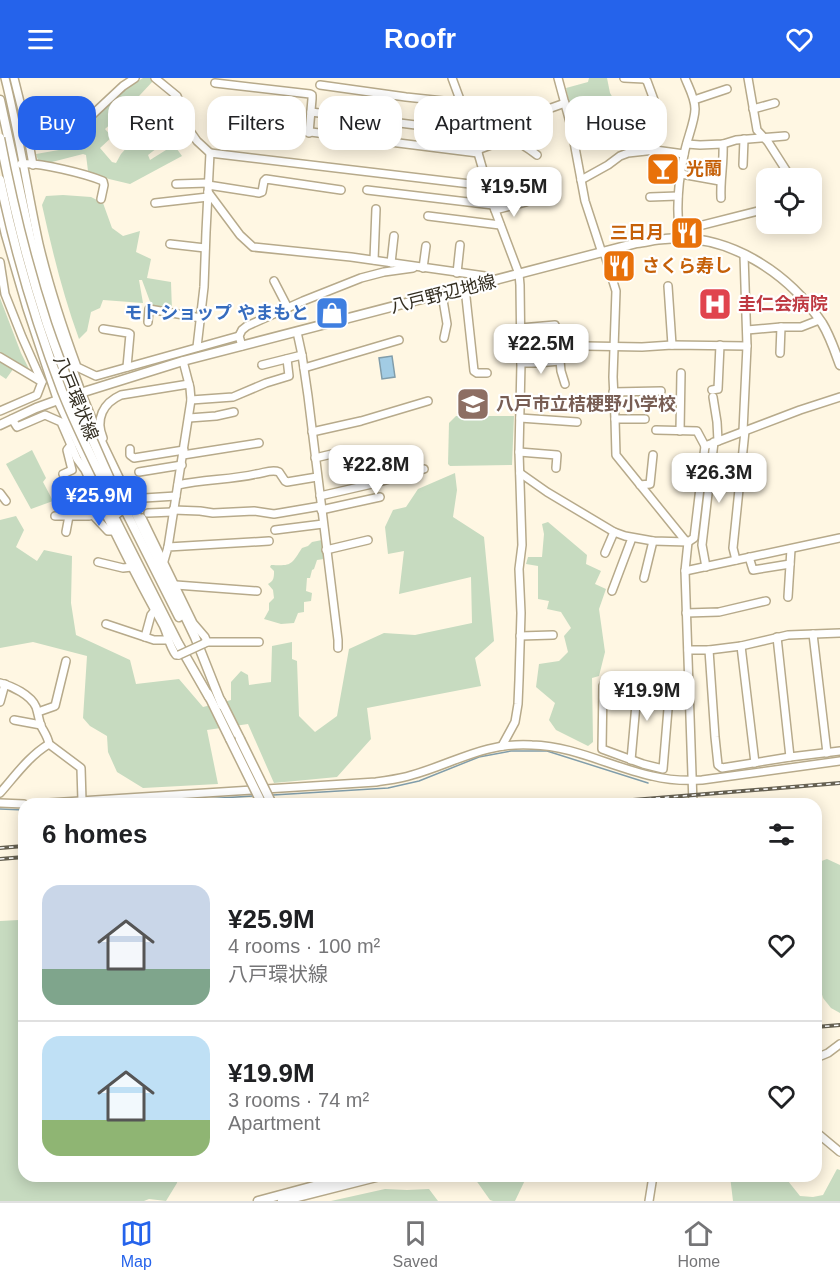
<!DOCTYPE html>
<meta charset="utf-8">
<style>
body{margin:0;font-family:Helvetica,"Noto Sans JP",sans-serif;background:#f6f6f6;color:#202124;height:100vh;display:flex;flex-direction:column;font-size:22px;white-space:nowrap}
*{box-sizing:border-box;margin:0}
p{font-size:20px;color:#757577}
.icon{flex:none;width:33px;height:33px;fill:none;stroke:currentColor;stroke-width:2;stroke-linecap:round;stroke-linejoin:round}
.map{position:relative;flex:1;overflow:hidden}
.details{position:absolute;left:18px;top:720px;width:804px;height:384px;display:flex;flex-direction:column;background:#fff;border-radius:18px;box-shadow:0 3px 15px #0003}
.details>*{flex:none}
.banner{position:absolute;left:18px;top:18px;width:804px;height:54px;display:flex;gap:12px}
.tools{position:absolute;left:756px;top:90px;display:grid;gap:12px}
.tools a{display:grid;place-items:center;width:66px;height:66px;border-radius:12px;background:#fff;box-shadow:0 3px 15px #0003;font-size:30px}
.price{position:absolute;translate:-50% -51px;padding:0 14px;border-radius:12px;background:#fff;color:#222;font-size:20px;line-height:39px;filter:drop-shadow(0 2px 3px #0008)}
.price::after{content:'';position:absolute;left:50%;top:36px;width:18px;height:14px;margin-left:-9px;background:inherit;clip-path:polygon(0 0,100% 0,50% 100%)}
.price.on{background:#2563eb;color:#fff}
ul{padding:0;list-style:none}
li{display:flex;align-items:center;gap:18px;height:150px;padding:0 24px}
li+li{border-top:2px solid #e0e0e0}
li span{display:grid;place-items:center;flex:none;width:168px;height:120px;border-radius:18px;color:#555}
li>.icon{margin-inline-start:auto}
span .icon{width:72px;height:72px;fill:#fffc;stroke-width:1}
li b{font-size:26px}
h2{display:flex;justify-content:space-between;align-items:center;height:72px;padding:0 24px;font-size:26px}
.chip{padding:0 21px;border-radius:18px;background:#fff;box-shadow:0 3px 15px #0003;font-size:21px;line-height:54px}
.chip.on{background:#2563eb;color:#fff}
header{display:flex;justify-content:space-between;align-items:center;height:78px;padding:0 24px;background:#2563eb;color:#fff;font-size:27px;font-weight:700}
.dock{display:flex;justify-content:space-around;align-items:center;height:84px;border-top:2px solid #e0e0e0;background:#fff;font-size:16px;color:#757577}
.dock a{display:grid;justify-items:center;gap:3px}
.dock .on{color:#2563eb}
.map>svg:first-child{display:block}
.green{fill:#c7dbc0}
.water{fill:#a2cce4;stroke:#819daa;stroke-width:1.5}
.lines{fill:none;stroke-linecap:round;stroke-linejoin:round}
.stream{stroke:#819daa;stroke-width:1.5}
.minor-casing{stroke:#b7aa8b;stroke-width:10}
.major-casing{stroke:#b7aa8b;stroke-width:11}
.minor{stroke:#fff;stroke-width:7}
.major{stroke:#fff;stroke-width:8}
.rail-casing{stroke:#666152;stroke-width:4}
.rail{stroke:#fff;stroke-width:1.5;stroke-dasharray:4.5;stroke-linecap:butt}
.minor-bridge-casing{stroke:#b7aa8b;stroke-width:10;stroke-linecap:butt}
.major-bridge-casing{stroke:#b7aa8b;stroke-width:11;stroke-linecap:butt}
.minor-bridge{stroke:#fff;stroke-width:7}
.major-bridge{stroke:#fff;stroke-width:8}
.labels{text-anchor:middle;stroke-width:4.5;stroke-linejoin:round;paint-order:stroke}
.food-label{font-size:18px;font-weight:bold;fill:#c56008;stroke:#fff;text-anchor:start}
.street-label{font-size:18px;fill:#332e21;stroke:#fff}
.health-label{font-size:18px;font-weight:bold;fill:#be3a42;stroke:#fff;text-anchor:start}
.shop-label{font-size:18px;font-weight:bold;fill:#366cbe;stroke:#fff;text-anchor:end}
.education-label{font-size:18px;font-weight:bold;fill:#785e54;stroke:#fff;text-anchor:start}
</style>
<header><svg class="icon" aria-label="menu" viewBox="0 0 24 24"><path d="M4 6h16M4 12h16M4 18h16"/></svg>Roofr<svg class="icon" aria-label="heart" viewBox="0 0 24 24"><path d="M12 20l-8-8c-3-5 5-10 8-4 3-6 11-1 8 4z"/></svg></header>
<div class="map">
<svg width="840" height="1123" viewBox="0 0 840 1123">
<rect width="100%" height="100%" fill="#fff7e3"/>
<g class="green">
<path d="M 143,0 L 150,0 L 153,3 L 126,32 L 105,51 L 112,59 L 100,70 L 112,84 L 116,85 L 121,76 L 130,66 L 134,69 L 159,47 L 170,60 L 148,77 L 150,82 L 174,67 L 182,78 L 130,106 L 109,101 L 88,93 L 86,77 L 83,76 L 48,85 L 38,82 L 36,76 L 76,69 L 72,49 L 81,50 L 101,34 L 125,11 Z"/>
<path d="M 589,0 L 607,0 L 610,15 L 613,20 L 605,51 L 593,53 L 575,51 L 566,10 L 588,4 Z"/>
<path d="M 63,117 L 91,119 L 103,125 L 112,150 L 123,158 L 140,153 L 136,174 L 151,181 L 147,200 L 171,204 L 172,233 L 152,229 L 142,202 L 139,202 L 143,225 L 103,222 L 100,230 L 91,234 L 87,253 L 79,261 C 63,217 52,172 42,127 L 46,118 Z"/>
<path d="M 0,220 L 21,275 L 30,293 L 16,287 L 6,301 L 0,297 Z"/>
<path d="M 456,338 L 514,338 L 512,387 L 450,388 L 448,386 L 449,345 Z"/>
<path d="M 32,372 L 46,400 L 43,404 L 53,423 L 31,431 L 6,386 Z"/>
<path d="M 455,395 L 457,412 L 453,439 L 484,459 L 494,563 L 475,580 L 481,608 L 367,630 L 371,661 L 337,699 L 274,705 L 248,646 L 207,652 L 218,706 L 143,710 L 117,694 L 108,674 L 107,658 L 90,648 L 83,640 L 87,578 L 33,564 L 0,570 L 0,442 L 16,438 L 24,452 L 16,469 L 37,483 L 44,472 L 72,478 L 71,525 L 76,557 L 130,582 L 136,606 L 179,601 L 203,629 L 231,622 L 231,604 L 241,593 L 248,597 L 249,607 L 271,604 L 272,568 L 292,564 L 292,581 L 297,583 L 299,638 L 315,654 L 337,638 L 349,571 L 384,555 L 415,557 L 472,545 L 471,499 L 399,516 L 404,473 L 388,476 L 385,449 L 393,432 L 406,429 L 418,411 Z"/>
<path d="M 548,444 L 587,477 L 586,486 L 601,493 L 595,506 L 606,511 L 599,531 L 605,574 L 599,598 L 592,600 L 593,664 L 588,668 L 556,652 L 549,642 L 555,625 L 536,609 L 539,586 L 559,583 L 568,574 L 564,558 L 571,550 L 561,534 L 547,531 L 549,523 L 538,521 L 538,488 L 526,486 L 528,479 L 542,479 L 544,456 L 542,446 Z"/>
<path d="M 322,462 L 324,481 L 317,482 L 314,491 L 312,492 L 310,500 L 307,500 L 306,513 L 312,515 L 311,523 L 304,524 L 304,534 L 298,535 L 294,545 L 281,546 L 264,541 L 269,532 L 269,525 L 274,520 L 273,512 L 268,506 C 274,503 274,499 274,493 L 270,489 L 271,487 C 292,488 291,487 302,470 L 308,468 L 312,464 Z"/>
<path d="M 827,781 L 840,787 L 840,935 L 831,930 L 823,920 L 816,896 L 816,785 Z"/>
<path d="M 19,842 L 24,843 L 24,1098 L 178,1098 L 177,1105 L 166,1123 L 149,1121 L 144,1123 L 0,1123 L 0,843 Z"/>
<path d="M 837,1091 L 840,1092 L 840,1123 L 733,1123 L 730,1098 L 784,1098 L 800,1118 L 813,1119 L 823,1117 Z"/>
<path d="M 473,1098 L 527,1098 L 515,1123 L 493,1123 L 490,1122 Z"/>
<path d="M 385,1111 L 407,1112 L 429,1111 L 438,1123 L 331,1123 Z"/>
</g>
<path class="water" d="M 392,278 L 395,299 L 382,301 L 379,280 Z"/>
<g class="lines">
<g class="stream">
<path d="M 273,717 L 388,710 L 419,703 L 479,679 L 511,673 L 547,673 L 648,705"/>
<path d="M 124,726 L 253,718"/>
<path d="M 0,731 L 24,732"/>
</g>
<g class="minor-casing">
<g id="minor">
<path d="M 5,0 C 19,55 27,111 39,166 C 49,208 62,248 77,289 L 96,298 L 239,258"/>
<path d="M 14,0 L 26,48 L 33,87"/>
<path d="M 155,0 L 177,18 L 190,53 L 197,63 L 210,75 L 206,154 L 204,209 L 197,269"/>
<path d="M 452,0 L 472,54 L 493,127 L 519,196 L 520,207 L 521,285 L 519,374 L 522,467 L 519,491 L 521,535 L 519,602 L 518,626 L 515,644 L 502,668"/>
<path d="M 558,0 L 571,48 L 585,123 L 602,175"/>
<path d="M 624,0 L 644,1 L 647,3 L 654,22 L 653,36 L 644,54 L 642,62 L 642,73"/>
<path d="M 748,0 L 757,52 L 768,64 L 791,100"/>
<path d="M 215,5 L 310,16 L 312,17 L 312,21 L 309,55"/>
<path d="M 320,7 L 406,19 L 462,25"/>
<path d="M 694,22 L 727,11"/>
<path d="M 753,31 L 775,25"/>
<path d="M 311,34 L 472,54 L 523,40 L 565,25"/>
<path d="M 92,37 L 123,8 L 135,0"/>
<path d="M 223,43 L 478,75"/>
<path d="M 687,66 L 700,67 L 723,66 L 736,62 L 785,58"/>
<path d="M 477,72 C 507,62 509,55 537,77"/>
<path d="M 210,75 L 487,108"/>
<path d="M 21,86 C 39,84 86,96 103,103 L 104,107 L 101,121"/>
<path d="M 743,87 L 744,61"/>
<path d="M 681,96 L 720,103"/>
<path d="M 581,102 L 608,87 L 620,78 L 628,75 L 655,72 L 684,76"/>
<path d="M 176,106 L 208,105"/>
<path d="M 208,107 L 259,115 L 262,114 L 264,103 L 266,101 L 341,112"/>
<path d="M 367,112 L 493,127"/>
<path d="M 208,114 L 240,157 L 253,169 L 351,179 L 485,198 L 497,202"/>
<path d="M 650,119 L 678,118"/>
<path d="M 721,120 C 720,102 724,84 723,66"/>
<path d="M 155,125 L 208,119"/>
<path d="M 495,132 L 526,124"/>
<path d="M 428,138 L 500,147"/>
<path d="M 679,153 L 766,131"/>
<path d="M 680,161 C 676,133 678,104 684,77 C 686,63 695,44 695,31 C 695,20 689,10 685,0"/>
<path d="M 170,166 L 205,170"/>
<path d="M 604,174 L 616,213 L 613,299 L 615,341 L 616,377 L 684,461 L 688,464 L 685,493 L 693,726"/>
<path d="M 374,182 L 376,131"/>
<path d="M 0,184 L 5,216 L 22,259 L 42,304 L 37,317 L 0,333"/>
<path d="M 391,185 L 394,158"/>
<path d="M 423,190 L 426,168"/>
<path d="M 457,195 L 460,167"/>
<path d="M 274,203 L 288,230"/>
<path d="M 668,208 L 672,267"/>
<path d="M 465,210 L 474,293 L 477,295 L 487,295"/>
<path d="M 442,216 L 447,246 L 444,260"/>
<path d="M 148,244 L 149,231 L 201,240"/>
<path d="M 781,249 L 801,249 L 819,242"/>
<path d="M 520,250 L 555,247 L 557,252 L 561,293 L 565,306"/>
<path d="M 103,251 L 128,255 L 130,256 L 127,289"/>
<path d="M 747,252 L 781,249 L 780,275"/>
<path d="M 297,254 L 302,277 L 308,318 L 338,562 L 338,570"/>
<path d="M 242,268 L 239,258 L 242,252 L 247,248 L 303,223 L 361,200 L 384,194 L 413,190"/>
<path d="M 585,268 L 642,269 L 672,267 L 747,268"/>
<path d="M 0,279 L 42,304"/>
<path d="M 521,285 L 537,285 L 560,283"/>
<path d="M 262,287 L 302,277"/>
<path d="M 304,290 L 399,262"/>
<path d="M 712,312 L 718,311 L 720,267"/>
<path d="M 613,314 L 661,313"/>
<path d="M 713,319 L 717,344 L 718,363"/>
<path d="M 191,322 L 233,319 L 266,305 L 289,298 L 287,281"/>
<path d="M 189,340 L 216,338 L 234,334"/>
<path d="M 520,340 L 577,344"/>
<path d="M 12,341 L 17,349 L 45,337 L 61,344 L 77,381 L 85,392 C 109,444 135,497 163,547 C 168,557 169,568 176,577 L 179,577"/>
<path d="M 615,341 L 645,341"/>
<path d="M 656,352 L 697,353 L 705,368"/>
<path d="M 680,353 L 681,295"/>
<path d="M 743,353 L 747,268 L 744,177"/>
<path d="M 312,354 L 361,343 L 428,323"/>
<path d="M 103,360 C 95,341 103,325 121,317 L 189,306"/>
<path d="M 130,371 L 130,377 L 134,380 L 184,372"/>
<path d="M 519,374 L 557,377 L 556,390"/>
<path d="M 183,377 L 259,365"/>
<path d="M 315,380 L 336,375"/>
<path d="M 139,394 L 182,387"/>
<path d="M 520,395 L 547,414 L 614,454 L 625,458 L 653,463 L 688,464 L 694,460 L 705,368 L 800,332 L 840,319"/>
<path d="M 63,396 L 72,392 L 67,372 L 71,367"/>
<path d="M 178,407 C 204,401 230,402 256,396 C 264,395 272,391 279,394 L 285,403 L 287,404 L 317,399"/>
<path d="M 640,407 L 650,406 L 653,377"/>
<path d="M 0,415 L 6,423"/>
<path d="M 320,418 L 372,406 L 424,391"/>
<path d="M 144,420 L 176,418"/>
<path d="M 173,432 L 200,433 L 213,435 L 254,433 L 274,436 L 321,428"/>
<path d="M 321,432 L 380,419"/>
<path d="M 148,435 L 173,434"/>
<path d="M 55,438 L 89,438 L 93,437 L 108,453 L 115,453"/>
<path d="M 142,440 L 193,545 L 205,559 L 207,564 L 203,566"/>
<path d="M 275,452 L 323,446"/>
<path d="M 66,454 L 69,438"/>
<path d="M 168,469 L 191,322 L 190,310 L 183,283"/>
<path d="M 326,472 L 368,462"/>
<path d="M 605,475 L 614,454"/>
<path d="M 749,479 L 753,492 L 790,486"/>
<path d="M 736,482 L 733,470 L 745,353"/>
<path d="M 164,483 L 168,469 L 269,463"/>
<path d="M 98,484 L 123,490 L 132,489"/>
<path d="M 706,489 L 702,467 L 714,364"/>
<path d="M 685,493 L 840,460"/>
<path d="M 644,500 L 653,463"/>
<path d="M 176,507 L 257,513"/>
<path d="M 612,513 L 632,460"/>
<path d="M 788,519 L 791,471"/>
<path d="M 686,535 L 719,534 L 766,523"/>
<path d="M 106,546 L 154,562 L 168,562"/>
<path d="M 813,556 L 827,675"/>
<path d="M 520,558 L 553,557"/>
<path d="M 145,559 L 151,537 L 155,532"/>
<path d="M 777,559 L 790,679"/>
<path d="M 207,564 L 259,564"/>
<path d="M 741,568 L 755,685"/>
<path d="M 688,572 L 709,572 L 741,568 L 788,557 L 840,555"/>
<path d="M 709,572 L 715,659 L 718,687 L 722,690 L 790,679 L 840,673"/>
<path d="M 0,605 C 12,608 31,617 36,629 C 38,635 39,642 41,648 C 44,654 48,659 49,666 L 81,690 L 82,723"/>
<path d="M 670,607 L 663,691 L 643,686 L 602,671 L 603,608 L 605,603 L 608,602 L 689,608"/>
<path d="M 0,624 L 5,606"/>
<path d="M 38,634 L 55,628 L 66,583"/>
<path d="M 14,642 L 41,647"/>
<path d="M 631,682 L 638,604"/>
<path d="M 0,715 C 15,698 29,678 49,666"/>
<path d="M 0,725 L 24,726"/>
<path d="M 33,726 L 376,704 C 388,702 400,701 412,697 C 455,685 484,664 532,667 C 574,668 611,689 652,698 C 668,702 685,703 702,702 L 840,683"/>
<path d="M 816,980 L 828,975 L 840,966"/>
<path d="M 816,1054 L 840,1074"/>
<path d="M 649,1123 L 653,1098"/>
</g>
</g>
<g class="major-casing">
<g id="major">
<path d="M 0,22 L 30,159 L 50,230 L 81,315 L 99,359 L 195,559 L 222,627"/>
<path d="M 0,131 L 6,157 L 27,229 L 58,322 L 98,407 L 178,565 L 209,619"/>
<path d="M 0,347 L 36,330 L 58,322 L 183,283 L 637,165 C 647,164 656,161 665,161 C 728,155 788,194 822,245 C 830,258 835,273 840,287"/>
<path d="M 113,408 L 179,539"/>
<path d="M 106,409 L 118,435"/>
<path d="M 208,616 L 230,661"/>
<path d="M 221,623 L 240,661"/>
<path d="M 258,1123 L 351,1098"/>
<path d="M 282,1123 L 380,1098"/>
</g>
</g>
<use href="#minor" class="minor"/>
<use href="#major" class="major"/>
<g class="rail-casing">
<g id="rail">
<path d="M 584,726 L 840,705"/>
<path d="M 0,770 L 24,768"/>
<path d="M 0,781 L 24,779"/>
<path d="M 816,949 L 840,947"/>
</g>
</g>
<use href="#rail" class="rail"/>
<g class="minor-bridge-casing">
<path id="minor-bridge" d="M 179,577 L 203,566"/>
</g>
<g class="major-bridge-casing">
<g id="major-bridge">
<path d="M 0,60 C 12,123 27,185 47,246 C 66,302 89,355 113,408"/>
<path d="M 0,102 C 15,174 36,245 62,313 C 75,346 91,378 106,409"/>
<path d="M 230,661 L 262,726"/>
<path d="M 240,661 L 272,726"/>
</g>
</g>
<use href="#minor-bridge" class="minor-bridge"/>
<use href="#major-bridge" class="major-bridge"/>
</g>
<defs>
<g id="bar-square" transform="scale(1.725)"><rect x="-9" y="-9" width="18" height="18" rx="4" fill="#e8710a" stroke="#fff"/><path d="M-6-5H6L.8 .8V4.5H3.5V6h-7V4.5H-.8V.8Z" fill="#fff"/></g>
<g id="restaurant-square" transform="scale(1.725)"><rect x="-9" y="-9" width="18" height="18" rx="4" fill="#e8710a" stroke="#fff"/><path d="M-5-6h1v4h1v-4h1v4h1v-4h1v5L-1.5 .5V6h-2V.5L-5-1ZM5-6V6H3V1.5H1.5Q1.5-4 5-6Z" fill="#fff"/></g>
<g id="hospital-square" transform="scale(1.725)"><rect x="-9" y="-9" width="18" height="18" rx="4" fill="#e0444e" stroke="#fff"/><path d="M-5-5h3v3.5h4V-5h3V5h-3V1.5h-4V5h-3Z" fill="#fff"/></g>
<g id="shop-square" transform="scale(1.725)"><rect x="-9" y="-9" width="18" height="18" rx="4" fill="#3f7fe0" stroke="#fff"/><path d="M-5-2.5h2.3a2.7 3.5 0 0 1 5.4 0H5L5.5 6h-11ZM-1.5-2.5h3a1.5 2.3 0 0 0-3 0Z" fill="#fff"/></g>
<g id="school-square" transform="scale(1.725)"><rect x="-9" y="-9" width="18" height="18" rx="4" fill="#8d6e63" stroke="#fff"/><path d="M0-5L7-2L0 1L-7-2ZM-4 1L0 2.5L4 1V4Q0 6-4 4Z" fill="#fff"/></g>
</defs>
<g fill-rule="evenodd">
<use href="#bar-square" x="663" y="91"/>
<use href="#restaurant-square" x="687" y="155"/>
<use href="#restaurant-square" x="619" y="188"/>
<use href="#hospital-square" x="715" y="226"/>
<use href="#shop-square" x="332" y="235"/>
<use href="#school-square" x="473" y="326"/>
</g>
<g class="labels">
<g class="food-label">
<text x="686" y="97">光蘭</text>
<text x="664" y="161" text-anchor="end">三日月</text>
<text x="642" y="194">さくら寿し</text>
</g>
<g class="street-label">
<text transform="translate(443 216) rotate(-14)" y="6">八戸野辺地線</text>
<text transform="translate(76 320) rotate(68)" y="6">八戸環状線</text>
</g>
<g class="health-label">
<text x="738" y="232">圭仁会病院</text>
</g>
<g class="shop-label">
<text x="309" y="241">モトショップ やまもと</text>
</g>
<g class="education-label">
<text x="496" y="332">八戸市立桔梗野小学校</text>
</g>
</g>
</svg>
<div class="tools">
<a><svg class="icon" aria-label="locate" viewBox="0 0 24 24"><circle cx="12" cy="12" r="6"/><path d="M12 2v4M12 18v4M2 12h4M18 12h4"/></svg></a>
</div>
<b class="price" style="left:514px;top:140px">¥19.5M</b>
<b class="price" style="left:541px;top:297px">¥22.5M</b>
<b class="price" style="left:376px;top:418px">¥22.8M</b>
<b class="price" style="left:719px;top:426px">¥26.3M</b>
<b class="price on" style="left:99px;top:449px">¥25.9M</b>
<b class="price" style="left:647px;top:644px">¥19.9M</b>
<div class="banner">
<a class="chip on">Buy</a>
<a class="chip">Rent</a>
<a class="chip">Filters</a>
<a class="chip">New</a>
<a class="chip">Apartment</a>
<a class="chip">House</a>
</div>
<section class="details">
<h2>6 homes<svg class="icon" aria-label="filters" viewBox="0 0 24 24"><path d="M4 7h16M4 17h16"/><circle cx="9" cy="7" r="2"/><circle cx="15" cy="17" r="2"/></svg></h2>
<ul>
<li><span style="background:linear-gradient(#c9d6e8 70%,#7fa58c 0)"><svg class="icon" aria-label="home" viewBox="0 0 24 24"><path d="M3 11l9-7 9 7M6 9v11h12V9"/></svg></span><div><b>¥25.9M</b><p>4 rooms · 100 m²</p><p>八戸環状線</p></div><svg class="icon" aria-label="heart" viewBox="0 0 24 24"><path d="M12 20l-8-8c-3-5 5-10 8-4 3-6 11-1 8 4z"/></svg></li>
<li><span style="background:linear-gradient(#bfe0f5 70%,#8fb573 0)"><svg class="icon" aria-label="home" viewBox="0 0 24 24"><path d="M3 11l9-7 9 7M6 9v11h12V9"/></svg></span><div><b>¥19.9M</b><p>3 rooms · 74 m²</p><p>Apartment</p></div><svg class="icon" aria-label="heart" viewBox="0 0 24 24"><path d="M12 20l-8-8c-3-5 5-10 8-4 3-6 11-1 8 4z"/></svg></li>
</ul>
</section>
</div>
<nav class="dock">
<a class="on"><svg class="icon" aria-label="map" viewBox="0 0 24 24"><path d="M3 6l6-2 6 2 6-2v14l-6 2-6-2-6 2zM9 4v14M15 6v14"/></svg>Map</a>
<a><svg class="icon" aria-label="saved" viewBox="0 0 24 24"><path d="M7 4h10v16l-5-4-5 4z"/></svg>Saved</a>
<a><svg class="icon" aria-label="home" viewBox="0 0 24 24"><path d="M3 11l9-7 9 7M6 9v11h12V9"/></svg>Home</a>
</nav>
